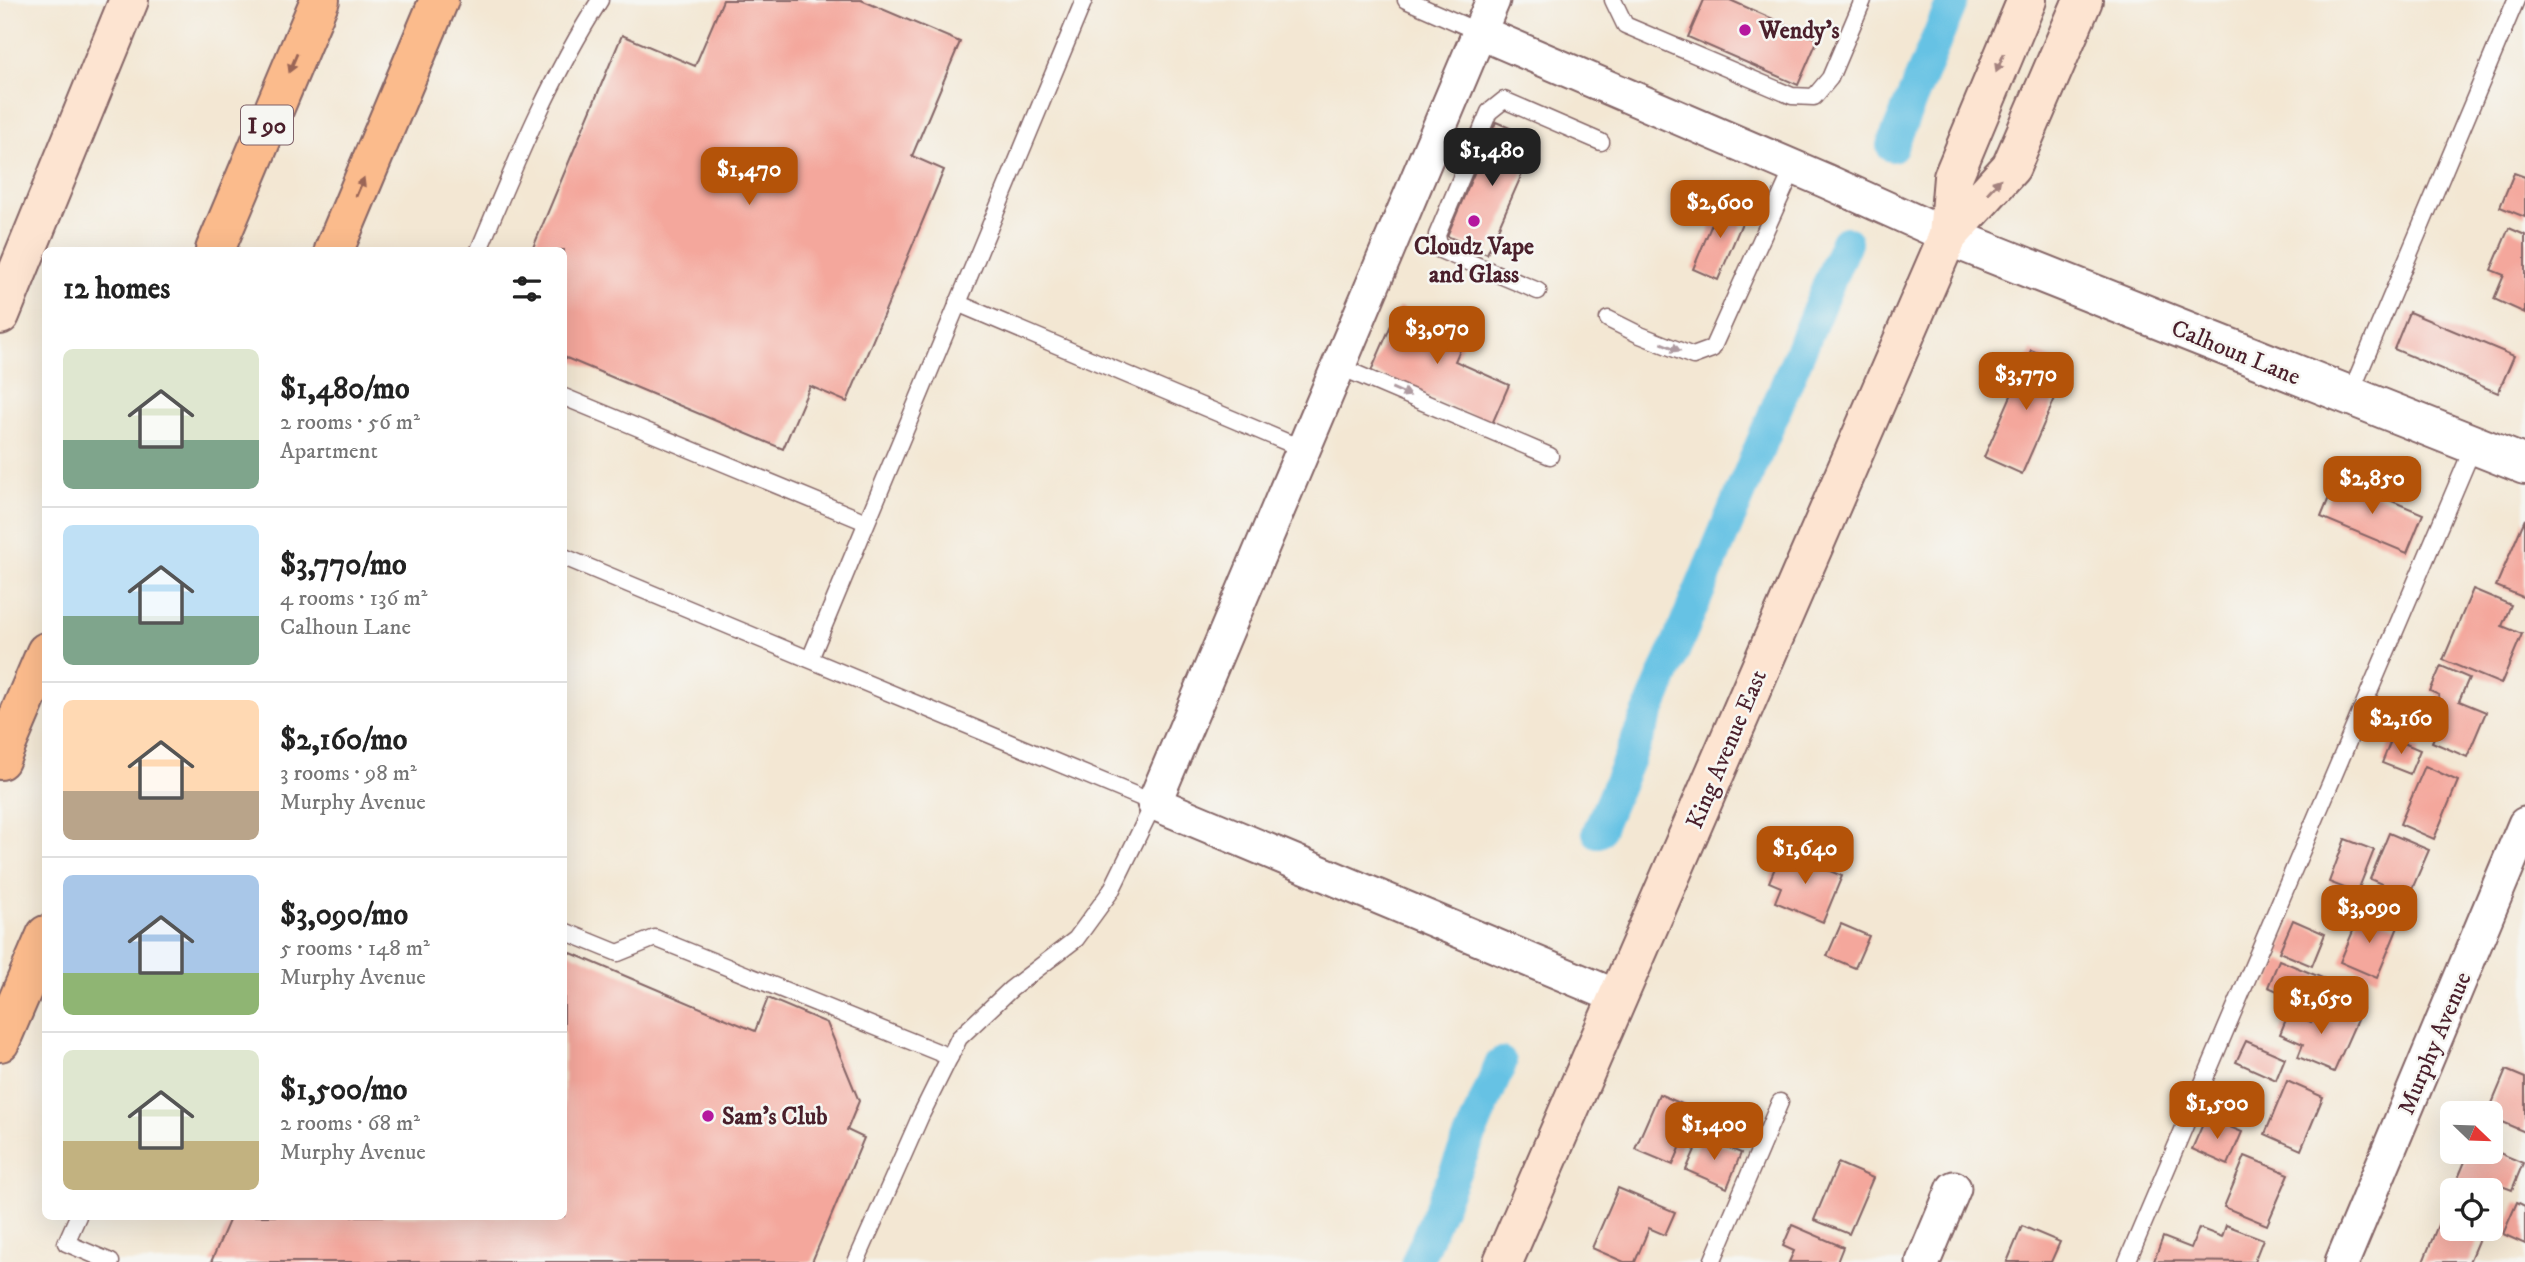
<!DOCTYPE html>
<meta charset="utf-8">
<style>
body{margin:0;font-family:"IM FELL DW Pica",serif;background:#f2f2f2;color:#222;height:100vh;display:flex;flex-direction:column;font-size:26px;white-space:nowrap}
*{box-sizing:border-box;margin:0}
p{font-size:23px;color:#767676}
.icon{flex:none;width:38px;height:38px;fill:none;stroke:currentColor;stroke-width:2;stroke-linecap:round;stroke-linejoin:round}
.map{position:relative;flex:1;overflow:hidden}
.sheet{position:absolute;left:42px;top:247px;width:525px;height:973px;display:flex;flex-direction:column;background:#fff;border-radius:10px;box-shadow:0 7px 28px #0002}
.sheet>*{flex:none}
.needle{width:46px;rotate:113deg}
.controls{position:absolute;left:2440px;top:1101px;display:grid;gap:14px}
.controls a{display:grid;place-items:center;width:63px;height:63px;border-radius:10px;background:#fff;box-shadow:0 7px 28px #0002;font-size:35px}
.price{position:absolute;translate:-50% -60px;padding:0 16px;border-radius:14px;background:#b45309;color:#fff;font-size:23px;line-height:46px;filter:drop-shadow(0 2px 4px #0008)}
.price::after{content:'';position:absolute;left:50%;top:42px;width:21px;height:16px;margin-left:-10px;background:inherit;clip-path:polygon(0 0,100% 0,50% 100%)}
.price.current{background:#222;color:#fff}
ul{padding:0;list-style:none}
li{display:flex;align-items:center;gap:21px;height:175px;padding:0 21px}
li+li{border-top:2px solid #e0e0e0}
li span{display:grid;place-items:center;flex:none;width:196px;height:140px;border-radius:10px;color:#555}
li>.icon{margin-inline-start:auto}
span .icon{width:84px;height:84px;fill:#fffc;stroke-width:1}
li b{font-size:30px}
h2{display:flex;justify-content:space-between;align-items:center;height:84px;padding:0 21px;font-size:30px}
.map>svg:first-child{display:block}
.lines{fill:none;stroke-linecap:round;stroke-linejoin:round}
.canal{stroke:#66c2e4;stroke-width:32}
.building{fill:#f4a79c}
.service-casing{stroke:#856566;stroke-width:19}
.minor-casing{stroke:#856566;stroke-width:37}
.tertiary-casing{stroke:#856566;stroke-width:42}
.secondary-casing{stroke:#856566;stroke-width:42}
.motorway-casing{stroke:#856566;stroke-width:42}
.service{stroke:#fff;stroke-width:16}
.minor{stroke:#fff;stroke-width:33}
.tertiary{stroke:#fff;stroke-width:38}
.secondary{stroke:#fde4d1;stroke-width:38}
.motorway{stroke:#fbbb8c;stroke-width:38}
.oneway{fill:#9a6557}
.oneway2{fill:#a4827e}
.oneway3{fill:#ae9aa0}
.poi-dot{fill:#b5179e;stroke:#f6f6f2;stroke-width:2.5}
.labels{text-anchor:middle;stroke-width:5;stroke-linejoin:round;paint-order:stroke}
.shield{fill:#f6f6f2;stroke:#7e6067;stroke-width:2}
.shield-label{font-size:23px;font-weight:bold;fill:#4a1f2b}
.poi-label{font-size:24px;font-weight:bold;fill:#4a1f2b;stroke:#f6f6f2;text-anchor:start}
.street-label{font-size:24px;fill:#4a1f2b;stroke:#f6f6f2}
</style>
<div class="map">
<svg width="2525" height="1262" viewBox="0 0 2525 1262">
<rect width="100%" height="100%" fill="#f6f6f2"/>
<filter id="ink" filterUnits="userSpaceOnUse"><feTurbulence type="fractalNoise" baseFrequency=".0143" numOctaves="2"/><feDisplacementMap in="SourceGraphic" scale="14" xChannelSelector="R" yChannelSelector="G"/><feConvolveMatrix kernelMatrix="1 2 1 2 8 2 1 2 1" color-interpolation-filters="sRGB"/></filter>
<filter id="wash" filterUnits="userSpaceOnUse"><feTurbulence type="fractalNoise" baseFrequency=".00686" numOctaves="4" result="noise"/><feDisplacementMap in="SourceGraphic" scale="28" xChannelSelector="R" yChannelSelector="G"/><feGaussianBlur stdDeviation="1.57" result="paint"/><feColorMatrix in="noise" values="0 0 0 0 0 0 0 0 0 0 0 0 0 0 0 0 0 1.4 0 .05"/><feComposite in="paint" operator="in"/></filter>
<g filter="url(#wash)">
<rect width="100%" height="100%" fill="#f3e7d3"/>
<g class="lines">
<g class="canal">
<path d="M 1892,146 L 1953,0"/>
<path d="M 1598,832 L 1846,242"/>
<path d="M 1417,1262 L 1501,1063"/>
</g>
</g>
<g id="blocks">
<g class="building">
<path d="M 723,0 L 861,0 L 960,42 L 912,156 L 944,170 L 847,402 L 810,386 L 783,449 L 564,357 L 564,250 L 532,250 L 622,35 L 695,66 Z"/>
<path d="M 1704,0 L 1730,0 L 1818,39 L 1798,85 L 1688,37 Z"/>
<path d="M 1496,122 L 1537,140 L 1487,254 L 1447,236 Z"/>
<path d="M 2514,173 L 2525,177 L 2525,217 L 2500,207 Z"/>
<path d="M 1722,200 L 1747,211 L 1718,280 L 1693,269 Z"/>
<path d="M 2509,228 L 2525,235 L 2525,313 L 2494,299 L 2504,275 L 2491,270 Z"/>
<path d="M 1399,307 L 1466,336 L 1455,361 L 1509,385 L 1492,424 L 1371,371 Z"/>
<path d="M 2409,312 L 2514,356 L 2498,393 L 2394,349 Z"/>
<path d="M 2031,350 L 2069,366 L 2022,474 L 1984,457 Z"/>
<path d="M 2337,478 L 2423,514 L 2407,553 L 2321,517 Z"/>
<path d="M 2525,519 L 2525,598 L 2496,586 Z"/>
<path d="M 2473,589 L 2511,605 L 2502,626 L 2522,634 L 2501,684 L 2443,660 Z"/>
<path d="M 2441,666 L 2469,678 L 2459,701 L 2486,712 L 2467,757 L 2432,742 L 2444,715 L 2433,711 L 2439,695 L 2430,691 Z"/>
<path d="M 2392,738 L 2420,750 L 2410,774 L 2382,763 Z"/>
<path d="M 2425,766 L 2458,781 L 2434,839 L 2400,824 Z"/>
<path d="M 2389,833 L 2429,850 L 2409,896 L 2370,879 Z"/>
<path d="M 2345,839 L 2374,850 L 2357,893 L 2329,882 Z"/>
<path d="M 1782,851 L 1842,876 L 1823,922 L 1775,902 L 1781,887 L 1769,882 Z"/>
<path d="M 2361,912 L 2398,927 L 2377,978 L 2340,962 Z"/>
<path d="M 2293,920 L 2325,934 L 2312,966 L 2279,952 Z"/>
<path d="M 1841,924 L 1869,936 L 1855,968 L 1827,956 Z"/>
<path d="M 564,950 L 755,1031 L 768,998 L 827,1023 L 859,1101 L 847,1130 L 864,1138 L 812,1262 L 211,1262 L 231,1216 L 564,1216 Z"/>
<path d="M 2279,960 L 2325,979 L 2313,1006 L 2268,987 Z"/>
<path d="M 2319,1004 L 2357,1020 L 2334,1072 L 2298,1057 L 2303,1044 L 2280,1034 L 2289,1012 L 2311,1022 Z"/>
<path d="M 2246,1041 L 2285,1058 L 2276,1080 L 2236,1062 Z"/>
<path d="M 2506,1070 L 2525,1078 L 2525,1132 L 2490,1117 L 2490,1113 L 2488,1113 Z"/>
<path d="M 2287,1081 L 2323,1097 L 2301,1150 L 2265,1134 Z"/>
<path d="M 1659,1094 L 1696,1110 L 1673,1165 L 1635,1149 Z"/>
<path d="M 2206,1117 L 2242,1132 L 2228,1165 L 2192,1149 Z"/>
<path d="M 1701,1136 L 1741,1153 L 1727,1188 L 1686,1170 Z"/>
<path d="M 2490,1149 L 2523,1163 L 2512,1190 L 2499,1185 L 2490,1206 L 2490,1190 L 2453,1190 L 2469,1152 L 2490,1152 Z"/>
<path d="M 2245,1156 L 2289,1174 L 2267,1225 L 2224,1207 Z"/>
<path d="M 1838,1163 L 1873,1178 L 1849,1234 L 1814,1220 Z"/>
<path d="M 1618,1188 L 1675,1212 L 1665,1235 L 1649,1228 L 1635,1262 L 1624,1262 L 1592,1248 Z"/>
<path d="M 2517,1202 L 2525,1206 L 2525,1244 L 2503,1234 Z"/>
<path d="M 2440,1220 L 2452,1224 L 2452,1228 L 2462,1228 L 2480,1236 L 2469,1262 L 2423,1262 Z"/>
<path d="M 1792,1225 L 1843,1247 L 1837,1262 L 1789,1262 L 1794,1251 L 1783,1246 Z"/>
<path d="M 2226,1225 L 2263,1239 L 2254,1262 L 2154,1261 L 2163,1237 L 2191,1248 L 2199,1228 L 2222,1237 Z"/>
<path d="M 2022,1226 L 2060,1242 L 2051,1262 L 2007,1262 Z"/>
</g>
</g>
</g>
<g filter="url(#ink)">
<use href="#blocks" fill-opacity="0" stroke="#856566" stroke-width="2"/>
<g class="lines">
<g class="service-casing">
<g id="service">
<path d="M 1406,0 L 1479,32"/>
<path d="M 1613,0 L 1625,25 L 1792,96 L 1814,97 L 1830,78 L 1863,0"/>
<path d="M 479,250 C 515,164 550,78 600,0"/>
<path d="M 1538,291 L 1440,250 L 1437,235 L 1489,112 L 1504,100 L 1601,142"/>
<path d="M 957,303 L 1303,449"/>
<path d="M 1608,319 L 1640,335 L 1693,356 L 1712,349 L 1794,167"/>
<path d="M 1338,366 L 1550,456"/>
<path d="M 564,397 L 866,522"/>
<path d="M 2349,397 L 2516,0"/>
<path d="M 564,557 L 1154,803 L 1111,891 L 1076,939 L 1011,989 L 959,1038 L 921,1115 L 856,1262"/>
<path d="M 810,659 L 1084,0"/>
<path d="M 564,931 L 618,953 L 655,938 L 950,1057"/>
<path d="M 78,1216 L 66,1243 L 111,1262"/>
<path d="M 1712,1262 L 1780,1102"/>
<path d="M 2127,1262 L 2474,445"/>
</g>
</g>
<g class="minor-casing">
<g id="minor">
<path d="M 1493,0 L 1154,803 L 1618,997"/>
<path d="M 1479,32 L 1826,181 L 1948,236"/>
<path d="M 1923,1262 L 1954,1188"/>
<path d="M 2342,1262 L 2525,824"/>
</g>
</g>
<g class="tertiary-casing">
<path id="tertiary" d="M 1948,236 L 2525,465"/>
</g>
<g class="secondary-casing">
<g id="secondary">
<path d="M 1948,236 L 1953,177 L 2027,0"/>
<path d="M 0,315 L 129,0"/>
<path d="M 1503,1262 L 1948,236 L 2011,167 L 2083,0"/>
</g>
</g>
<g class="motorway-casing">
<g id="motorway">
<path d="M 215,250 L 320,0"/>
<path d="M 334,250 L 439,0"/>
<path d="M 0,760 L 46,652"/>
<path d="M 0,1042 L 46,935"/>
</g>
</g>
<use href="#service" class="service"/>
<use href="#minor" class="minor"/>
<use href="#tertiary" class="tertiary"/>
<use href="#secondary" class="secondary"/>
<use href="#motorway" class="motorway"/>
</g>
<defs><path id="oneway-solid" d="M-6-.8H1V-3.2L6.5 0L1 3.2V.8H-6Z" transform="scale(1.75)"/></defs>
<g class="oneway">
<use href="#oneway-solid" transform="translate(293 63) rotate(113)"/>
<use href="#oneway-solid" transform="translate(360 187) rotate(-67)"/>
</g>
<g class="oneway2">
<use href="#oneway-solid" transform="translate(2000 63) rotate(113)"/>
<use href="#oneway-solid" transform="translate(1994 186) rotate(-48)"/>
</g>
<g class="oneway3">
<use href="#oneway-solid" transform="translate(1671 347) rotate(22)"/>
<use href="#oneway-solid" transform="translate(1401 392) rotate(23)"/>
</g>
</g>
<g class="poi-dot">
<circle cx="1745" cy="30" r="7"/>
<circle cx="1474" cy="221" r="7"/>
<circle cx="708" cy="1116" r="7"/>
</g>
<g class="labels">
<rect class="shield" x="241" y="105.5" width="52" height="39" rx="5"/>
<g class="shield-label">
<text x="267" y="133">I 90</text>
</g>
<g class="poi-label">
<text x="1759" y="38">Wendy's</text>
<text x="1474" y="254" text-anchor="middle">Cloudz Vape<tspan x="1474" dy="28">and Glass</tspan></text>
<text x="722" y="1124">Sam's Club</text>
</g>
<g class="street-label">
<text transform="translate(2236 352) rotate(22)" y="8">Calhoun Lane</text>
<text transform="translate(1726 749) rotate(-67)" y="8">King Avenue East</text>
<text transform="translate(2434 1043) rotate(-67)" y="8">Murphy Avenue</text>
</g>
</g>
</svg>
<div class="controls">
<a><svg class="needle" viewBox="-14 -14 28 28"><path d="M0-13l5 13h-10z" fill="#e53935"/><path d="M0 13l5-13h-10z" fill="#767676"/></svg></a>
<a><svg class="icon" aria-label="locate" viewBox="0 0 24 24"><circle cx="12" cy="12" r="6"/><path d="M12 2v4M12 18v4M2 12h4M18 12h4"/></svg></a>
</div>
<b class="price current" style="left:1492px;top:188px">$1,480</b>
<b class="price" style="left:749px;top:207px">$1,470</b>
<b class="price" style="left:1720px;top:240px">$2,600</b>
<b class="price" style="left:1437px;top:366px">$3,070</b>
<b class="price" style="left:2026px;top:412px">$3,770</b>
<b class="price" style="left:2372px;top:516px">$2,850</b>
<b class="price" style="left:2401px;top:756px">$2,160</b>
<b class="price" style="left:1805px;top:886px">$1,640</b>
<b class="price" style="left:2369px;top:945px">$3,090</b>
<b class="price" style="left:2321px;top:1036px">$1,650</b>
<b class="price" style="left:2217px;top:1141px">$1,500</b>
<b class="price" style="left:1714px;top:1162px">$1,400</b>
<section class="sheet">
<h2>12 homes<svg class="icon" aria-label="filters" viewBox="0 0 24 24"><path d="M4 7h16M4 17h16"/><circle cx="9" cy="7" r="2"/><circle cx="15" cy="17" r="2"/></svg></h2>
<ul>
<li><span style="background:linear-gradient(#dfe7d0 65%,#7fa58c 0)"><svg class="icon" aria-label="home" viewBox="0 0 24 24"><path d="M3 11l9-7 9 7M6 9v11h12V9"/></svg></span><div><b>$1,480/mo</b><p>2 rooms · 56 m²</p><p>Apartment</p></div></li>
<li><span style="background:linear-gradient(#bfe0f5 65%,#7fa58c 0)"><svg class="icon" aria-label="home" viewBox="0 0 24 24"><path d="M3 11l9-7 9 7M6 9v11h12V9"/></svg></span><div><b>$3,770/mo</b><p>4 rooms · 136 m²</p><p>Calhoun Lane</p></div></li>
<li><span style="background:linear-gradient(#ffd9b3 65%,#b9a48a 0)"><svg class="icon" aria-label="home" viewBox="0 0 24 24"><path d="M3 11l9-7 9 7M6 9v11h12V9"/></svg></span><div><b>$2,160/mo</b><p>3 rooms · 98 m²</p><p>Murphy Avenue</p></div></li>
<li><span style="background:linear-gradient(#a9c7e8 70%,#8fb573 0)"><svg class="icon" aria-label="home" viewBox="0 0 24 24"><path d="M3 11l9-7 9 7M6 9v11h12V9"/></svg></span><div><b>$3,090/mo</b><p>5 rooms · 148 m²</p><p>Murphy Avenue</p></div></li>
<li><span style="background:linear-gradient(#dfe7d0 65%,#c2b280 0)"><svg class="icon" aria-label="home" viewBox="0 0 24 24"><path d="M3 11l9-7 9 7M6 9v11h12V9"/></svg></span><div><b>$1,500/mo</b><p>2 rooms · 68 m²</p><p>Murphy Avenue</p></div></li>
</ul>
</section>
</div>
